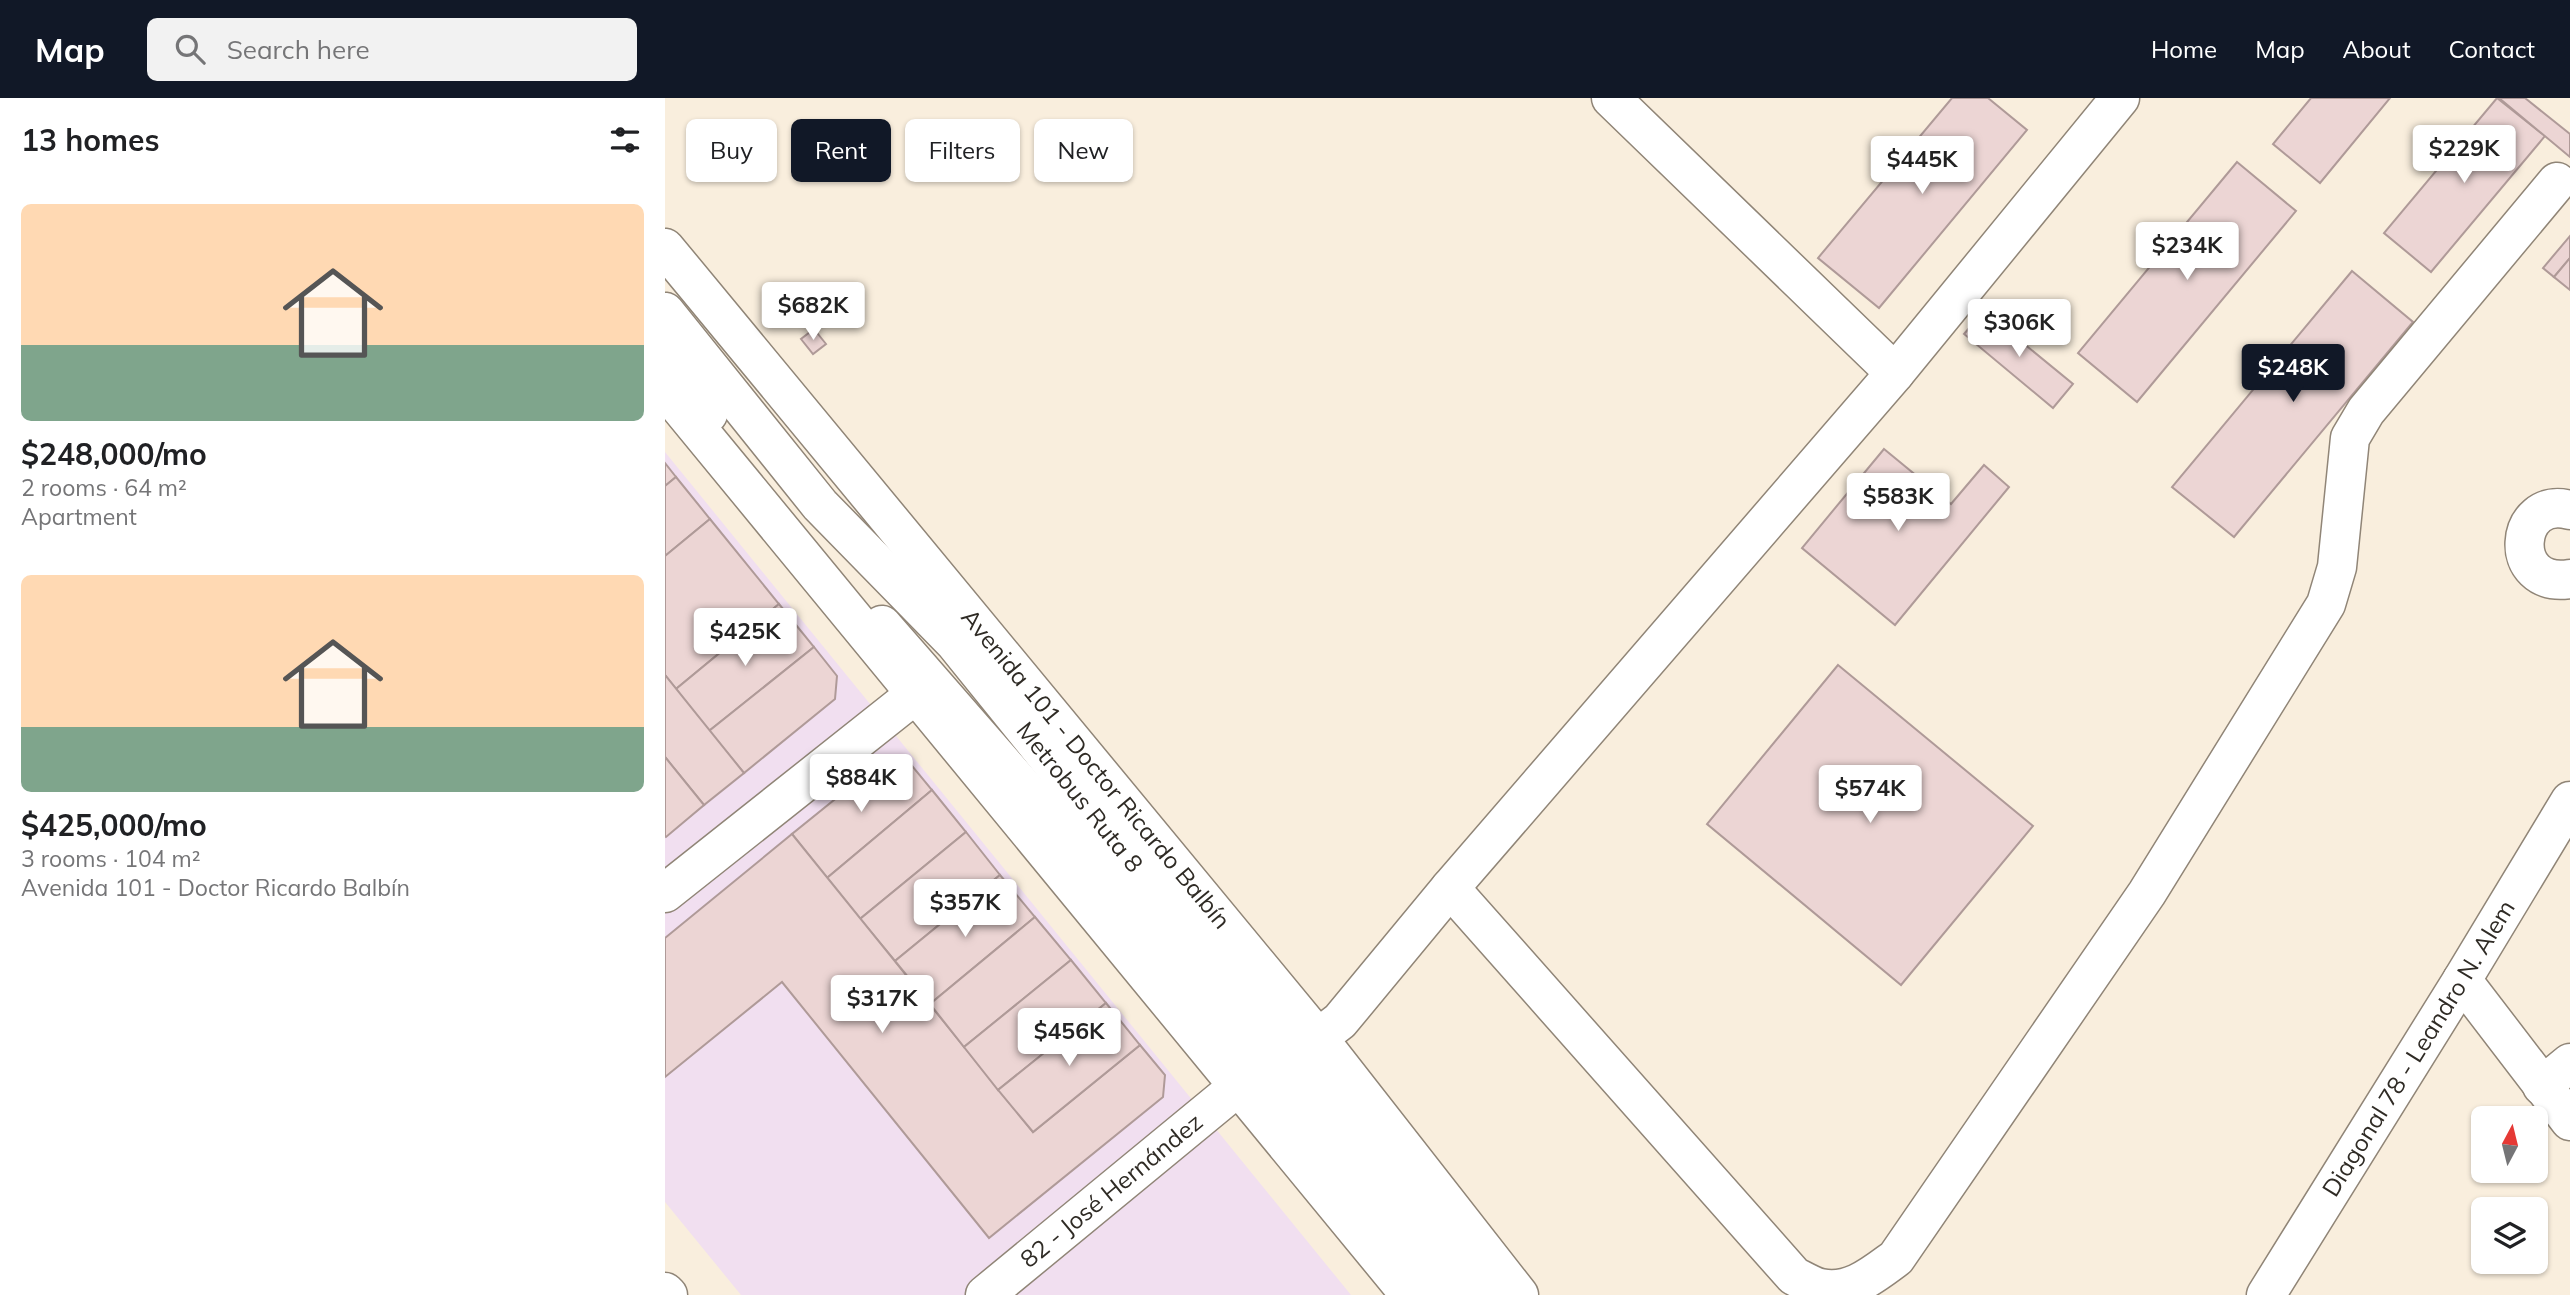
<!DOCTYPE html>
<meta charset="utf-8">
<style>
body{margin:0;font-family:Mulish,sans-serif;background:#f2f2f2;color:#202124;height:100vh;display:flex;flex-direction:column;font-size:26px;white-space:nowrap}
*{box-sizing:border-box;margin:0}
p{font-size:23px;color:#757577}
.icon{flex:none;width:38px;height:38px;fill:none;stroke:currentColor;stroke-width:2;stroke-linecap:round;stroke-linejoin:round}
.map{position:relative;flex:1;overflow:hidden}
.side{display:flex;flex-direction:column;background:#fff;width:665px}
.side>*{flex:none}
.top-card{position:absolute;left:21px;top:21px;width:665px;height:63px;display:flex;gap:14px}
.needle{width:46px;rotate:7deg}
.fabs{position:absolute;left:1806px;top:1008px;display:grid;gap:14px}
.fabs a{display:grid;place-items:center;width:77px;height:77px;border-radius:10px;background:#fff;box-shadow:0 2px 5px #0004;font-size:35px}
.price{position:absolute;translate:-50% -60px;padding:0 16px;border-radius:7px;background:#fff;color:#222;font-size:23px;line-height:46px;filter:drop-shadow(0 2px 4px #0008)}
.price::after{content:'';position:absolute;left:50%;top:42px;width:21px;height:16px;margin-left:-10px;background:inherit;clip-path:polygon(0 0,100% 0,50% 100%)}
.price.active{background:#111827;color:#fff}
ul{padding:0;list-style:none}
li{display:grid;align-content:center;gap:14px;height:371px;padding:0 21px}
li span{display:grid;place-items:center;height:217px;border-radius:10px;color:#555}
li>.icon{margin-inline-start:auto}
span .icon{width:126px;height:126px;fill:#fffc;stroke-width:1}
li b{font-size:30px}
h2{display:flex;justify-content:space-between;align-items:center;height:84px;padding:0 21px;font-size:30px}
.chip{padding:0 24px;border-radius:10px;background:#fff;box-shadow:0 2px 5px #0004;font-size:24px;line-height:63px}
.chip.active{background:#111827;color:#fff}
header{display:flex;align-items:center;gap:42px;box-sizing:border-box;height:98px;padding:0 35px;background:#111827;color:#fff}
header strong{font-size:33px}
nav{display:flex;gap:38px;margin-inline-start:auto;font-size:24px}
.search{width:490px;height:63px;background:#f2f2f2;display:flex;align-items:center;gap:18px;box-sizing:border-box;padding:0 24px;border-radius:10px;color:#757577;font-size:26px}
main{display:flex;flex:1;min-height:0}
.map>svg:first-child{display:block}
.commercial{fill:#f1dff0}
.building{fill:#ecd5d4;stroke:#af9a98;stroke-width:2}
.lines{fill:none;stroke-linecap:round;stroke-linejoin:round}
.minor-casing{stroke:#908577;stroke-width:41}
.major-casing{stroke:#908577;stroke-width:41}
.minor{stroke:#fff;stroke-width:38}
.major{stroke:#fff;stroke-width:38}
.labels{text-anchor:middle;stroke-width:5;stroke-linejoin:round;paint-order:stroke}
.street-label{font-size:24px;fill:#2f2b25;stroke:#fffcf9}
</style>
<header>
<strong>Map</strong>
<div class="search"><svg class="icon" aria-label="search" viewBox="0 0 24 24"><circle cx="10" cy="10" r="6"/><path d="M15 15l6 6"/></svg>Search here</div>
<nav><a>Home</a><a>Map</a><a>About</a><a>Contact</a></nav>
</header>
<main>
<section class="side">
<h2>13 homes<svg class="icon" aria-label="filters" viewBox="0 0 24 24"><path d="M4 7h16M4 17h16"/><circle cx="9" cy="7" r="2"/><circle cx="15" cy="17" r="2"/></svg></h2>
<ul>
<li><span style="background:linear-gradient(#ffd9b3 65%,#7fa58c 0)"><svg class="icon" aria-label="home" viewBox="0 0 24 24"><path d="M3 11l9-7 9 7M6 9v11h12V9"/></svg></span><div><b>$248,000/mo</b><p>2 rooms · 64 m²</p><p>Apartment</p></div></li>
<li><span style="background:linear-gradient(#ffd9b3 70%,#7fa58c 0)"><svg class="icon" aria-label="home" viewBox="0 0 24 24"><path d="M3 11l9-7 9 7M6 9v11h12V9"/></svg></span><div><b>$425,000/mo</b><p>3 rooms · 104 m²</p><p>Avenida 101 - Doctor Ricardo Balbín</p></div></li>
</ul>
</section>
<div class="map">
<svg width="1905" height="1197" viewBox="0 0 1905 1197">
<rect width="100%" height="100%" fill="#f9eedd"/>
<path class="commercial" d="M 0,354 L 686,1197 L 76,1197 L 0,1104 Z"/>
<g class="building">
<path d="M 1287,0 L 1323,0 L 1362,32 L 1214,210 L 1153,160 Z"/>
<path d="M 1646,0 L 1725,0 L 1655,85 L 1608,46 Z"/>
<path d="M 1832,0 L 1880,38 L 1766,174 L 1719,135 Z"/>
<path d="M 1834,0 L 1860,0 L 1905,36 L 1905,59 Z"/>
<path d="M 1572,64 L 1631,113 L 1472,304 L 1413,255 Z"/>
<path d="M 1905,138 L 1905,160 L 1889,179 L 1878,170 Z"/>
<path d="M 1905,160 L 1905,192 L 1889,179 Z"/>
<path d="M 1687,173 L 1748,224 L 1569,439 L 1507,389 Z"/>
<path d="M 126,203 L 138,218 L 125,228 L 113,213 Z"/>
<path d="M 1319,213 L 1408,286 L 1388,310 L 1299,236 Z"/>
<path d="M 149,231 L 161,246 L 148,256 L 136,241 Z"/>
<path d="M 1219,351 L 1286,406 L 1319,367 L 1344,389 L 1230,527 L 1137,450 Z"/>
<path d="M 0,365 L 11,379 L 0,388 Z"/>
<path d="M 11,379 L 45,421 L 0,458 L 0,388 Z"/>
<path d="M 45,421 L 114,506 L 11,591 L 0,577 L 0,458 Z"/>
<path d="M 114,506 L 149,549 L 44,633 L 11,591 Z"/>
<path d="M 149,549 L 172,578 L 170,601 L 79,675 L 44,633 Z"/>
<path d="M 1173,567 L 1368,728 L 1236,887 L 1042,726 Z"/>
<path d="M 0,577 L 79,675 L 39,707 L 0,659 Z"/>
<path d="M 0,659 L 39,707 L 1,739 L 0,738 Z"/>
<path d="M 221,660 L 243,663 L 267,692 L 162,780 L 127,736 Z"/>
<path d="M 267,692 L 301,734 L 195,821 L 162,780 Z"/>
<path d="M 301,734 L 335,777 L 230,863 L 195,821 Z"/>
<path d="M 127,736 L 368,1034 L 475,947 L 500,977 L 498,999 L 324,1140 L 117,884 L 0,979 L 0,840 Z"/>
<path d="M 335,777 L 370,819 L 265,906 L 230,863 Z"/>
<path d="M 370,819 L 406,862 L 299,949 L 265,906 Z"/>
<path d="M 406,862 L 441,905 L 333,992 L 299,949 Z"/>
<path d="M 441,905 L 475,947 L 368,1034 L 333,992 Z"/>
</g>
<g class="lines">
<g class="minor-casing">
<g id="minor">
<path d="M 946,0 L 1230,275"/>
<path id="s1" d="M 0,214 L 155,407 L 290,545 L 816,1197"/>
<path d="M 0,263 L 43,316"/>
<path d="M 1905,412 C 1849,396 1840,491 1905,481"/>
<path d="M 217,527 L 360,691 L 779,1197"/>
<path d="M 785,790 L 1129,1178 C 1137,1182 1147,1188 1155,1190 C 1185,1197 1209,1176 1231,1160 L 1482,795 L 1661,506 L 1672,469 L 1685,340 L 1701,313 L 1892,84"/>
<path d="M 0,795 L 252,595"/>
<path d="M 1797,882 L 1905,1023"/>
<path d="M 653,940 L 675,923 L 785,790 L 1230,275 L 1455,0"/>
<path d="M 1877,988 L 1905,965"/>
<path d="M 0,1194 L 3,1197"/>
<path id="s2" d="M 320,1197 L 575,987"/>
<path id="s3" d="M 1601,1197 L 1797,882 L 1905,703"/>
</g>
</g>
<g class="major-casing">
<g id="major">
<path id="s4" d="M 0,150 L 653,940 L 854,1197"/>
<path d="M 0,291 L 745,1197"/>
</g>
</g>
<use href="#minor" class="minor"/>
<use href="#major" class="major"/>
</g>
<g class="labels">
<g class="street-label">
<text dy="8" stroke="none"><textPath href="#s4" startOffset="676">Avenida 101 - Doctor Ricardo Balbín</textPath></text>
<text dy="8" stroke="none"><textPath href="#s1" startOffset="639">Metrobus Ruta 8</textPath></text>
<text dy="8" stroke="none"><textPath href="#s3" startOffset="290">Diagonal 78 - Leandro N. Alem</textPath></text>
<text dy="8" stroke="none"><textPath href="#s2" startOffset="164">82 - José Hernández</textPath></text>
</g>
</g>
</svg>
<div class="fabs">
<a><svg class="needle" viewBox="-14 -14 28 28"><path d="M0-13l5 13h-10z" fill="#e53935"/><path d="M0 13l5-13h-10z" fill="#757577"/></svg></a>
<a><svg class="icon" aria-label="layers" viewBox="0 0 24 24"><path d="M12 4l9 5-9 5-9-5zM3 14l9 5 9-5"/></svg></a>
</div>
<b class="price" style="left:1799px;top:87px">$229K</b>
<b class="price" style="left:1257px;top:98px">$445K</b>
<b class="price" style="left:1522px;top:184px">$234K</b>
<b class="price" style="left:148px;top:244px">$682K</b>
<b class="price" style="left:1354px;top:261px">$306K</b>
<b class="price active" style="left:1628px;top:306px">$248K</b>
<b class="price" style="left:1233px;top:435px">$583K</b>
<b class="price" style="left:80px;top:570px">$425K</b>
<b class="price" style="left:196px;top:716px">$884K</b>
<b class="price" style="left:1205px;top:727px">$574K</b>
<b class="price" style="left:300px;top:841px">$357K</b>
<b class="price" style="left:217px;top:937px">$317K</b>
<b class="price" style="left:404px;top:970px">$456K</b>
<div class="top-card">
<a class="chip">Buy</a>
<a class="chip active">Rent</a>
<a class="chip">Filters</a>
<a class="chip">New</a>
</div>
</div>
</main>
